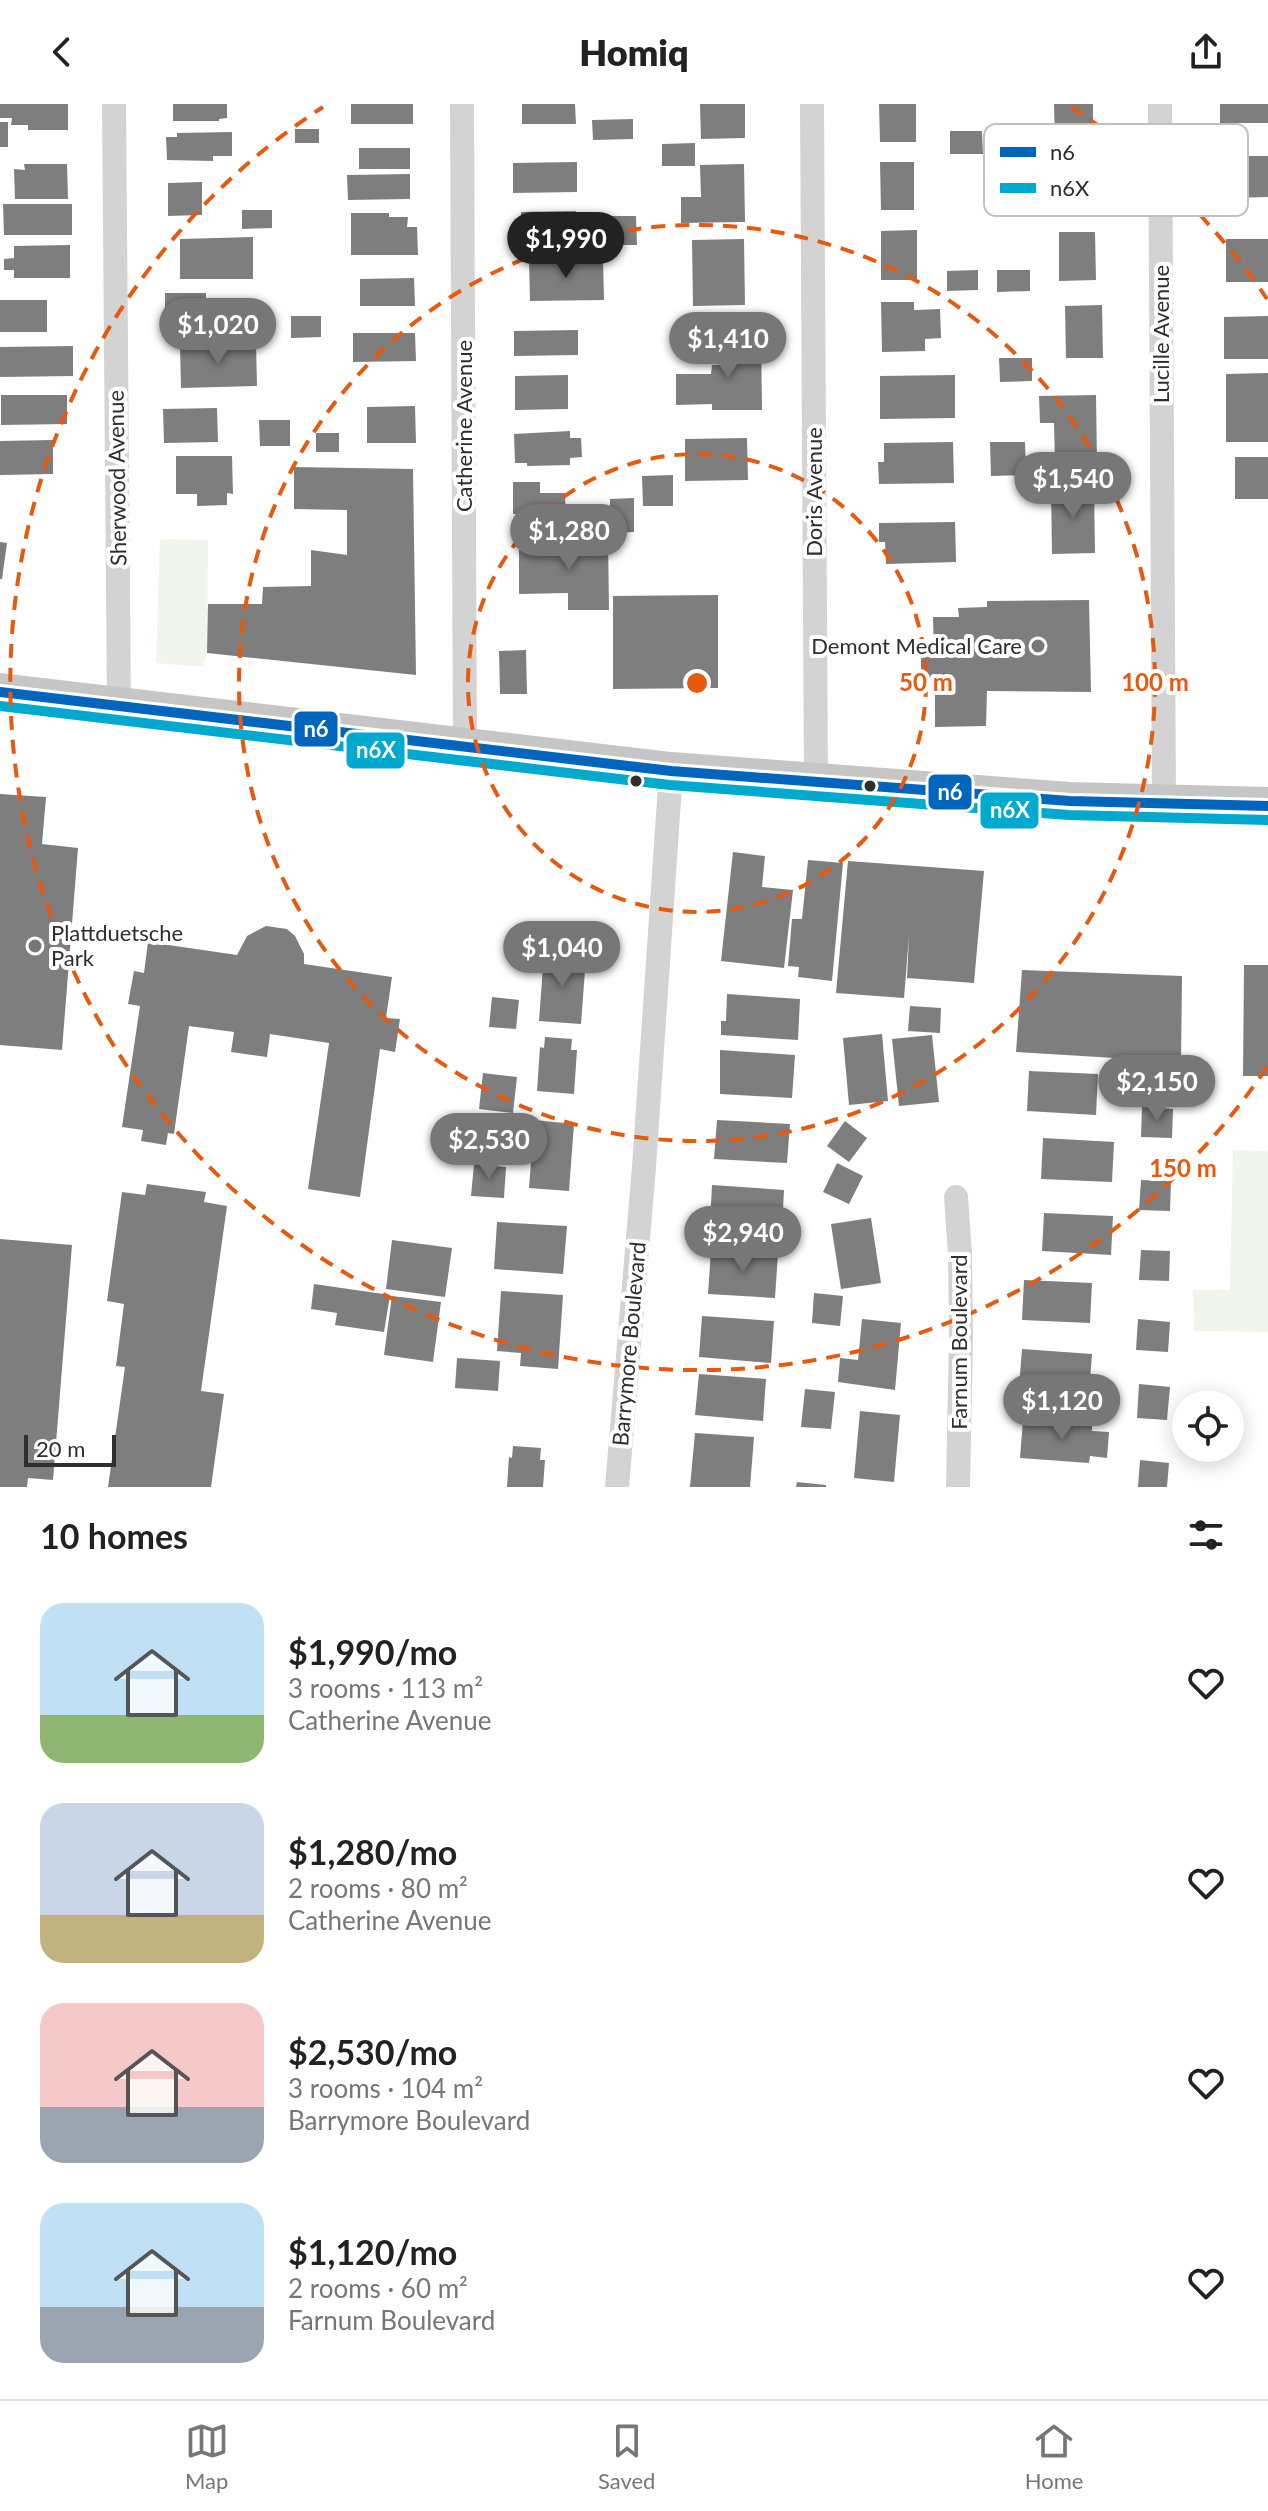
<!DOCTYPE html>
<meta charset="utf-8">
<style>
body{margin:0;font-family:Lato,sans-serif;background:#f2f2f2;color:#222;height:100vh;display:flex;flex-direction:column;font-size:30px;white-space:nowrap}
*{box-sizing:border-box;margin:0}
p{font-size:26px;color:#767676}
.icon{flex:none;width:44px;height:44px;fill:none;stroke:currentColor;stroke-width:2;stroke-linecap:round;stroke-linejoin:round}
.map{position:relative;height:1383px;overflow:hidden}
.details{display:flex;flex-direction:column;background:#fff;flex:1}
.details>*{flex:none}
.fabs{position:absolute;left:1172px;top:1286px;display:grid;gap:16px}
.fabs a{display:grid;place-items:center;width:72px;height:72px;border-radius:50%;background:#fff;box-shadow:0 4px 20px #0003;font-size:40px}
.scale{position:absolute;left:24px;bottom:20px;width:92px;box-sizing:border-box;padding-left:8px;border:4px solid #2e2e2e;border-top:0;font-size:22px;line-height:28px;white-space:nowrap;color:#2e2e2e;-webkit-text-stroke:6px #fff;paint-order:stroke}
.price{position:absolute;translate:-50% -68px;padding:0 18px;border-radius:28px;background:#777;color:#fff;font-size:26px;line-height:52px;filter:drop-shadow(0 2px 4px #0008)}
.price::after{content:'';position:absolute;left:50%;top:48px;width:24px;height:18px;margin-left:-12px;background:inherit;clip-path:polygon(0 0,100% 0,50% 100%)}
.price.active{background:#222;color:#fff}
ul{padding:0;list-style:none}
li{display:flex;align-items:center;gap:24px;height:200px;padding:0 40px}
li span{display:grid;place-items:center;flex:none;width:224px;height:160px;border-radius:24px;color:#555}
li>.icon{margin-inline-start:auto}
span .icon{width:96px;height:96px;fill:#fffc;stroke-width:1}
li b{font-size:34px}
h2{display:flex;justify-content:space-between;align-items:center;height:96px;padding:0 40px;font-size:34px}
header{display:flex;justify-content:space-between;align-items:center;height:104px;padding:0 40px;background:#fff;font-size:36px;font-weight:800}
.dock{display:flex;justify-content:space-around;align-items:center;height:112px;border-top:2px solid #e0e0e0;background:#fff;font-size:22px;color:#767676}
.dock a{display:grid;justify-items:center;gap:4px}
.dock .active{color:#777}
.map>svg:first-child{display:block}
.green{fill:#f2f5eb}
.building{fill:#7e7e7e}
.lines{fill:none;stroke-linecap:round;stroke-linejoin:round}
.minor{stroke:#d3d3d3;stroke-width:24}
.primary{stroke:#c6c6c6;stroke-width:38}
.bus-1-casing{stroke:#fff;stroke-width:16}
.bus-2-casing{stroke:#fff;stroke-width:16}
.bus-1{stroke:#0065bd;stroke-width:10}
.bus-2{stroke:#00a9ce;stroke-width:10}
.ring{fill:none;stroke:#e8590c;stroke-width:4;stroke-dasharray:14 10}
.poi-dot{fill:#777;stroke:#fff;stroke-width:3}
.bus-dot{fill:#2e2e2e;stroke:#fff;stroke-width:3}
.labels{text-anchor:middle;stroke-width:8;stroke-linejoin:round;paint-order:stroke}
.street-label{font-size:22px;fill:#2e2e2e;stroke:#fff}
.poi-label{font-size:22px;fill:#2e2e2e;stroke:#fff;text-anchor:end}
.key{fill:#fff;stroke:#c0c0c0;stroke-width:2}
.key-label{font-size:22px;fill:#2e2e2e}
.centre{fill:#e8590c;stroke:#fff;stroke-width:4}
.ring-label{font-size:24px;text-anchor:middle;font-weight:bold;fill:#e8590c;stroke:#fff;stroke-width:8;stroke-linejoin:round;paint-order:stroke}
.line-badge{stroke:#fff;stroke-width:3}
.badge-label{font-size:22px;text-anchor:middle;font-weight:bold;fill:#fff}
</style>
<header><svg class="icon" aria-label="back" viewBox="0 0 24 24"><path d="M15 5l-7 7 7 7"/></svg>Homiq<svg class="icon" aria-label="share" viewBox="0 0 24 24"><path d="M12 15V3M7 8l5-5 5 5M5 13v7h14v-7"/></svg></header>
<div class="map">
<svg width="1268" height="1383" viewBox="0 0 1268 1383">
<rect width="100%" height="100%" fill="#fff"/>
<g class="green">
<path d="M 160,435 L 208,436 L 207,549 L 203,563 L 156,559 Z"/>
<path d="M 1233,1046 L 1268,1047 L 1268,1228 L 1194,1227 L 1193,1186 L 1230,1186 Z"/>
</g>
<g class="building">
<path d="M 0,0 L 68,0 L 68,26 L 28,26 L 28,21 L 11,21 L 12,14 L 0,14 Z"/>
<path d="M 173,0 L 227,0 L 227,14 L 219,15 L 219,17 L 173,17 Z"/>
<rect x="351" y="0" width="62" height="20"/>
<path d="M 522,0 L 575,0 L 576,20 L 522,20 Z"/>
<path d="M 700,0 L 745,0 L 745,34 L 701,35 Z"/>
<path d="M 879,0 L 916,0 L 916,38 L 880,38 Z"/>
<path d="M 1054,0 L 1093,0 L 1093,35 L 1055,36 Z"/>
<rect x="1220" y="0" width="48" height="19"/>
<path d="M 633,15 L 633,35 L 593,36 L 592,16 Z"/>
<rect x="0" y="18" width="8" height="25"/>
<rect x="295" y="25" width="24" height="14"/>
<path d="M 950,27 L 982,27 L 983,50 L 950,50 Z"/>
<path d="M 232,28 L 232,52 L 213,52 L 213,57 L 167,56 L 166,33 L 177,33 L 177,29 Z"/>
<path d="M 695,39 L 695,62 L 662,62 L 662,40 Z"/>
<rect x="359" y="44" width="51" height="21"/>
<path d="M 1230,52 L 1268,52 L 1268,93 L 1230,94 Z"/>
<path d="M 577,58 L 577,88 L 513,89 L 513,59 Z"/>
<path d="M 880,58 L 914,58 L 914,106 L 881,106 Z"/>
<path d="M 24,60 L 67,60 L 68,95 L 15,95 L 14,65 L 25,66 Z"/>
<path d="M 744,60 L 745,118 L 681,119 L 681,93 L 701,93 L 700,61 Z"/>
<path d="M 410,70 L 410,95 L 348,96 L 347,71 Z"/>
<path d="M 202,78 L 202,111 L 168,112 L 168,79 Z"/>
<path d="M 3,100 L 72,100 L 72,131 L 4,131 Z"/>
<path d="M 242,106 L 272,106 L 272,124 L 242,125 Z"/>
<path d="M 576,107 L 576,137 L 521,138 L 521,108 Z"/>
<path d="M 351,109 L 389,109 L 389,113 L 408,113 L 407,123 L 417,123 L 418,151 L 351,151 Z"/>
<path d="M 607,112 L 636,112 L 637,141 L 607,141 Z"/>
<path d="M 917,126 L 917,176 L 881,176 L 881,127 Z"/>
<path d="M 1059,128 L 1095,128 L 1096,176 L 1059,177 Z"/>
<path d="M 253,133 L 253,175 L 180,175 L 180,135 Z"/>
<path d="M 744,135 L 745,201 L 693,202 L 692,136 Z"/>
<rect x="1226" y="135" width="42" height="43"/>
<path d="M 70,141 L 70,174 L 14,174 L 14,166 L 4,166 L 4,155 L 14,154 L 14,142 Z"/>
<path d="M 603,154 L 604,196 L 530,197 L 529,155 Z"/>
<path d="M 978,166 L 978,186 L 947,187 L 947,167 Z"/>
<path d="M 997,166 L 1030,166 L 1030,187 L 997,188 Z"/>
<path d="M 414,174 L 415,202 L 360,202 L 360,175 Z"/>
<path d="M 165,189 L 206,189 L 206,197 L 229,196 L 229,223 L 165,224 Z"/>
<rect x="0" y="196" width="47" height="32"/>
<path d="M 881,198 L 914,198 L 914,206 L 940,205 L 941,234 L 925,235 L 925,247 L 882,248 Z"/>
<path d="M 1102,201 L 1103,254 L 1066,254 L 1065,202 Z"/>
<path d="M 291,212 L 321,212 L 321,233 L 291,234 Z"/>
<path d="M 1268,212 L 1268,255 L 1224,255 L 1224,213 Z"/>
<path d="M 578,226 L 578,251 L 514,252 L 514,227 Z"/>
<path d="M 353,229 L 415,229 L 416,257 L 353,258 Z"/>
<path d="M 761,231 L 762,306 L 712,306 L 712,300 L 676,301 L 676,270 L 711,270 L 712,261 L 732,261 L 731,232 Z"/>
<path d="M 256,241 L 257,282 L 181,284 L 180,242 Z"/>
<path d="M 73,242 L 73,272 L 0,273 L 0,243 Z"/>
<path d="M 999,254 L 1032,254 L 1032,277 L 1000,278 Z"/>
<path d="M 1268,269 L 1268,338 L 1226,338 L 1226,270 Z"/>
<path d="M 568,271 L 568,305 L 515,306 L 515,272 Z"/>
<path d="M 955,271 L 955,314 L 880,315 L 880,272 Z"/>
<path d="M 1,291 L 67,291 L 67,320 L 1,321 Z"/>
<path d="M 1096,291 L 1097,360 L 1055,360 L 1054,319 L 1040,319 L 1039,292 Z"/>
<path d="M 415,302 L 416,339 L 367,339 L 367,303 Z"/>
<path d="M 217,304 L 218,338 L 164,339 L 163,305 Z"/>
<path d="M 259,316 L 290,316 L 290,342 L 260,342 Z"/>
<path d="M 570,327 L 570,334 L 581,334 L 582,353 L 570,354 L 570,361 L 527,362 L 527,359 L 515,359 L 514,330 Z"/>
<rect x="316" y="329" width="23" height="19"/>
<path d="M 747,334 L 748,376 L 685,377 L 685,335 Z"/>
<path d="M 53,336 L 53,370 L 0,371 L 0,337 Z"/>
<path d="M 953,338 L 954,379 L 879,380 L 878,358 L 884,358 L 884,339 Z"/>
<path d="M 990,338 L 1025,338 L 1026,371 L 991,372 Z"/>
<path d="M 176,352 L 232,352 L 233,390 L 227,389 L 227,401 L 197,402 L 197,390 L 176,390 Z"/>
<rect x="1235" y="353" width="33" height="42"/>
<path d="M 294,363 L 413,365 L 416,571 L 207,549 L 208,500 L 262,500 L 263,483 L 311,482 L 311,446 L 347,451 L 347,406 L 294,405 Z"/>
<path d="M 673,371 L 673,402 L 643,402 L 642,372 Z"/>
<path d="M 513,378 L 540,378 L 540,389 L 565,389 L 566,419 L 526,420 L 525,410 L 513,410 Z"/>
<path d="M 1051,383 L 1094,383 L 1095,449 L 1052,450 Z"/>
<path d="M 634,394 L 634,428 L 610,429 L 610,395 Z"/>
<path d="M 955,418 L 956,458 L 886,460 L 885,438 L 879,438 L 879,419 Z"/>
<path d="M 608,434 L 609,506 L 568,506 L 568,489 L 519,490 L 519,446 L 544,445 L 544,435 Z"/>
<path d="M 0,438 L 7,439 L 2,475 L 0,475 Z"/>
<path d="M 718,491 L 718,584 L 613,585 L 613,492 Z"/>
<path d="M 1089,496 L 1091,588 L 987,587 L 986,622 L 935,623 L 935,578 L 921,567 L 921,551 L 934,551 L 933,513 L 959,513 L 958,504 L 987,503 L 987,497 Z"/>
<path d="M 526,546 L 527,590 L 500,590 L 499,547 Z"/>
<path d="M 0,690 L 46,693 L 42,740 L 78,744 L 62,946 L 0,941 Z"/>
<path d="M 733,748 L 765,752 L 762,783 L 793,786 L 784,864 L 721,857 Z"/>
<path d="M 808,756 L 843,759 L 832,877 L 798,873 L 799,863 L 788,862 L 792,815 L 802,815 Z"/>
<path d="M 848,757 L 984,767 L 974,879 L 907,874 L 909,832 L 904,894 L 836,889 Z"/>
<path d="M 266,822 L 287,825 L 295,832 L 304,850 L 304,860 L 392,873 L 386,914 L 400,915 L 395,948 L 380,945 L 360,1093 L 308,1085 L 329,939 L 270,930 L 267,953 L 231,948 L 234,928 L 189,922 L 174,1030 L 168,1029 L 166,1041 L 141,1037 L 143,1026 L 122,1023 L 140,902 L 128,900 L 134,867 L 144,869 L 148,838 L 237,851 L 247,832 Z"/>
<path d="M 544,849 L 586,853 L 581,920 L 539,917 Z"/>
<path d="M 1244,861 L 1268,861 L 1268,972 L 1243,972 Z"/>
<path d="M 1022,866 L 1182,872 L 1181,958 L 1016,948 Z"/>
<path d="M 727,890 L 800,895 L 798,936 L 721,931 L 721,917 L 726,917 Z"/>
<path d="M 492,893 L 519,896 L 516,925 L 489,923 Z"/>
<path d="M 910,902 L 941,904 L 940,929 L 908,927 Z"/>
<path d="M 882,930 L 888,997 L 849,1001 L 843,934 Z"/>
<path d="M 932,931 L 939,998 L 899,1002 L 892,935 Z"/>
<path d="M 545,933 L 572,935 L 571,946 L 577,946 L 574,990 L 537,987 L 540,943 L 544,944 Z"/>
<path d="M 720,946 L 795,951 L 792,994 L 720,990 Z"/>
<path d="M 1029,967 L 1098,970 L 1096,1011 L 1027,1007 Z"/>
<path d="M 483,969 L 517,973 L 513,1009 L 479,1005 Z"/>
<path d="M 1142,1003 L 1173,1005 L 1172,1034 L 1141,1033 Z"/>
<path d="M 534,1016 L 574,1020 L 569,1087 L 529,1084 Z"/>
<path d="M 717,1016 L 790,1020 L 787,1059 L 714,1055 Z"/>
<path d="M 845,1017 L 867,1034 L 849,1058 L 827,1042 Z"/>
<path d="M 1043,1034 L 1114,1038 L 1112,1078 L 1041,1075 Z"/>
<path d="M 837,1059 L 863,1072 L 849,1100 L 823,1088 Z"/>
<path d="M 474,1060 L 506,1063 L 504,1094 L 471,1092 Z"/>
<path d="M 1141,1076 L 1171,1077 L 1170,1107 L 1139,1106 Z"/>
<path d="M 147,1080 L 206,1088 L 204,1098 L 227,1102 L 201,1287 L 224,1290 L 211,1383 L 108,1383 L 125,1263 L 116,1262 L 124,1200 L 107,1197 L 122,1088 L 145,1091 Z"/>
<path d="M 712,1081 L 784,1086 L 782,1125 L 710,1121 Z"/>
<path d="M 1044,1109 L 1113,1112 L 1111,1151 L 1042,1147 Z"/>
<path d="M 871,1114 L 881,1179 L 841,1185 L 831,1120 Z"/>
<path d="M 497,1118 L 567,1122 L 563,1170 L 494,1165 Z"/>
<path d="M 0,1135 L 72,1141 L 53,1376 L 28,1374 L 27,1383 L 0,1383 Z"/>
<path d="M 392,1136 L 452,1144 L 445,1193 L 386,1185 Z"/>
<path d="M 711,1146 L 778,1150 L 775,1194 L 708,1190 Z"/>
<path d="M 1141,1146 L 1170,1147 L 1169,1177 L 1139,1176 Z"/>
<path d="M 1024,1176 L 1092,1179 L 1090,1219 L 1022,1216 Z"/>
<path d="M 314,1180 L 390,1191 L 384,1228 L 335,1221 L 337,1209 L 311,1205 Z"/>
<path d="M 501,1187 L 563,1191 L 558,1265 L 520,1262 L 521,1249 L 497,1247 Z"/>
<path d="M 814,1189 L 843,1192 L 840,1222 L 812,1219 Z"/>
<path d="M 392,1192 L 441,1198 L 433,1258 L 384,1251 Z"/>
<path d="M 702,1212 L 774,1217 L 771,1259 L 699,1253 Z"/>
<path d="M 862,1215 L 901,1219 L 895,1286 L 838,1278 L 840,1254 L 858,1256 Z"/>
<path d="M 1138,1215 L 1170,1218 L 1168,1248 L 1136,1246 Z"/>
<path d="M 1022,1245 L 1092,1250 L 1089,1289 L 1019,1284 Z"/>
<path d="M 457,1254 L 500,1257 L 498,1287 L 455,1284 Z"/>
<path d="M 699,1270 L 766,1275 L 763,1317 L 695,1311 Z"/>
<path d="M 1139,1280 L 1170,1283 L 1167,1316 L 1137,1314 Z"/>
<path d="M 805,1285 L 835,1288 L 831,1325 L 801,1323 Z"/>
<path d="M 860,1307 L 900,1311 L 894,1378 L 854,1374 Z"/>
<path d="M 1023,1316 L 1092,1322 L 1092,1327 L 1109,1328 L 1107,1354 L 1090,1352 L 1089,1359 L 1020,1354 Z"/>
<path d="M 695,1329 L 754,1333 L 750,1383 L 690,1383 Z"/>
<path d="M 513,1342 L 541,1344 L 540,1356 L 545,1356 L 543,1383 L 507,1383 L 509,1353 L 512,1354 Z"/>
<path d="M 1140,1356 L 1169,1359 L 1167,1383 L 1138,1383 Z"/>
<path d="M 797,1378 L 826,1381 L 826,1383 L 796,1383 Z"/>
</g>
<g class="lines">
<g class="minor">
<path d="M 114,0 L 119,604"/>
<path d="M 462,0 L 465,644"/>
<path d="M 812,0 L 816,679"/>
<path d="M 1160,0 L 1164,699"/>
<path d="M 956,1093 L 960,1150 L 961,1234 L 958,1383"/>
<path d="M 617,1383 L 644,1063 L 671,667"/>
</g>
<path class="primary" d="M 0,588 L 671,667 L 1070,697 L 1268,702"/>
<g class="bus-1-casing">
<path id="bus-1" d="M 0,588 L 671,667 L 1070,697 L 1268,702"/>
</g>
<g class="bus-2-casing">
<path id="bus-2" d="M 0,602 L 670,681 L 1069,711 L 1268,716"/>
</g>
<use href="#bus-1" class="bus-1"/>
<use href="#bus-2" class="bus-2"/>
</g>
<g class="ring">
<circle cx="697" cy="579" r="229"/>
<circle cx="697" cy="579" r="458"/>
<path d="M1267 963A687 687 0 1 1 323 3M1071 3A687 687 0 0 1 1267 195"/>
</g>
<g class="poi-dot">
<circle cx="1038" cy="542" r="8"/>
<circle cx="35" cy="842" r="8"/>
</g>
<g class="bus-dot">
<circle cx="636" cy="677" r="7"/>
<circle cx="870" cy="682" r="7"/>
</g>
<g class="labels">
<g class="street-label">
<text transform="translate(1161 230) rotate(-90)" y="8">Lucille Avenue</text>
<text transform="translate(464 322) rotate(-90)" y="8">Catherine Avenue</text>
<text transform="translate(117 374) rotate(-91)" y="8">Sherwood Avenue</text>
<text transform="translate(814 388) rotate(-90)" y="8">Doris Avenue</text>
<text transform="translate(959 1238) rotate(-90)" y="8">Farnum Boulevard</text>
<text transform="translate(629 1240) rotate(-85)" y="8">Barrymore Boulevard</text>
</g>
<g class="poi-label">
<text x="1022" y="550">Demont Medical Care</text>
<text x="51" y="837" text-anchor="start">Plattduetsche<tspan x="51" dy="25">Park</tspan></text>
</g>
</g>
<rect x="984" y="20" width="264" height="92" rx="12" class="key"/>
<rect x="1000" y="43" width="36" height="10" fill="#0065bd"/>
<rect x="1000" y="79" width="36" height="10" fill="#00a9ce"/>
<g class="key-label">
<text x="1050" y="56">n6</text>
<text x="1050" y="92">n6X</text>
</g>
<circle cx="697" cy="579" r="12" class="centre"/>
<g class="ring-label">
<text x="926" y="587">50 m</text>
<text x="1155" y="587">100 m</text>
<text x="1183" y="1073">150 m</text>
</g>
<g class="line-badge">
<rect x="293" y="606" width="46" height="38" rx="8" fill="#0065bd"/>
<rect x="345" y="627" width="61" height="39" rx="8" fill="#00a9ce"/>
<rect x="927" y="669" width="46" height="38" rx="8" fill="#0065bd"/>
<rect x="979" y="687" width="61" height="39" rx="8" fill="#00a9ce"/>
</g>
<g class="badge-label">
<text x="316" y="633">n6</text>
<text x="376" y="654">n6X</text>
<text x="950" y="696">n6</text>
<text x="1010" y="714">n6X</text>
</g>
</svg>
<div class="fabs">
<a><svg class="icon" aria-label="locate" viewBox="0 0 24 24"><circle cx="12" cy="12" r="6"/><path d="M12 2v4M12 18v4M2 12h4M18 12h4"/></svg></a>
</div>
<div class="scale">20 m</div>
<b class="price active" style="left:566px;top:176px">$1,990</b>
<b class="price" style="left:218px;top:262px">$1,020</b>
<b class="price" style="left:728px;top:276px">$1,410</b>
<b class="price" style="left:1073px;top:416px">$1,540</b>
<b class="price" style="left:569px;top:468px">$1,280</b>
<b class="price" style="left:562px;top:885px">$1,040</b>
<b class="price" style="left:1157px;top:1019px">$2,150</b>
<b class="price" style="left:489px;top:1077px">$2,530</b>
<b class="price" style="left:743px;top:1170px">$2,940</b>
<b class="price" style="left:1062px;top:1338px">$1,120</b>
</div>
<section class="details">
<h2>10 homes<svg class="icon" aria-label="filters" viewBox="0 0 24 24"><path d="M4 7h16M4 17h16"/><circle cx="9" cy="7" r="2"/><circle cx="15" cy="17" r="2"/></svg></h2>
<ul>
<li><span style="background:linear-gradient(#bfe0f5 70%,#8fb573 0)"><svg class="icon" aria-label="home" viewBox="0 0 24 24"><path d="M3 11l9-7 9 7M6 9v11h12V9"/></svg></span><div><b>$1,990/mo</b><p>3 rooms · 113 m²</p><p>Catherine Avenue</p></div><svg class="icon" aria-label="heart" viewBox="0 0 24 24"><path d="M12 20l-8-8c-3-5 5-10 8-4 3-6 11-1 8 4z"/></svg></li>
<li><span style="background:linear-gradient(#c9d6e8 70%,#c2b280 0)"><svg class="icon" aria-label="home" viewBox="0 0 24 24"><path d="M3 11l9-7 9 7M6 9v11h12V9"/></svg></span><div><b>$1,280/mo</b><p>2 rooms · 80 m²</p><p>Catherine Avenue</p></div><svg class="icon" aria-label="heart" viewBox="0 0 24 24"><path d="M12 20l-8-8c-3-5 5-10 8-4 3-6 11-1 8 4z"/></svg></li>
<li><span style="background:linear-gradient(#f6c9c9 65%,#9aa5b1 0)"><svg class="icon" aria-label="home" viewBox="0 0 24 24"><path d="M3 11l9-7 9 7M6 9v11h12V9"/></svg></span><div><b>$2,530/mo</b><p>3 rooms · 104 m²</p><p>Barrymore Boulevard</p></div><svg class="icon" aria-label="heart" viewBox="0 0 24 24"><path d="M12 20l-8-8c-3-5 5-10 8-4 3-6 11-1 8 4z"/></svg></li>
<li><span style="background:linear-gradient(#bfe0f5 65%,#9aa5b1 0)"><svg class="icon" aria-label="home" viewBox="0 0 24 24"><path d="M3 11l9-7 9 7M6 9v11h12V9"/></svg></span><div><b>$1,120/mo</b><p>2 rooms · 60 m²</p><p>Farnum Boulevard</p></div><svg class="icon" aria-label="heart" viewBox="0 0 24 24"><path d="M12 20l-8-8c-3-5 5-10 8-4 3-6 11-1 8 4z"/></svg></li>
</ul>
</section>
<nav class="dock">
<a class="active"><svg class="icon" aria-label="map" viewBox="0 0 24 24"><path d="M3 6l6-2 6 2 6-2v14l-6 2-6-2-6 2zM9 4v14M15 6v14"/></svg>Map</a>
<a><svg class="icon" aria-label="saved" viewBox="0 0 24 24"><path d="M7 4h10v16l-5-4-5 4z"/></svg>Saved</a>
<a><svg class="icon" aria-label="home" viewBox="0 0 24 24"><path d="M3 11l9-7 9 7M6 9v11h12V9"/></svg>Home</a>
</nav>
